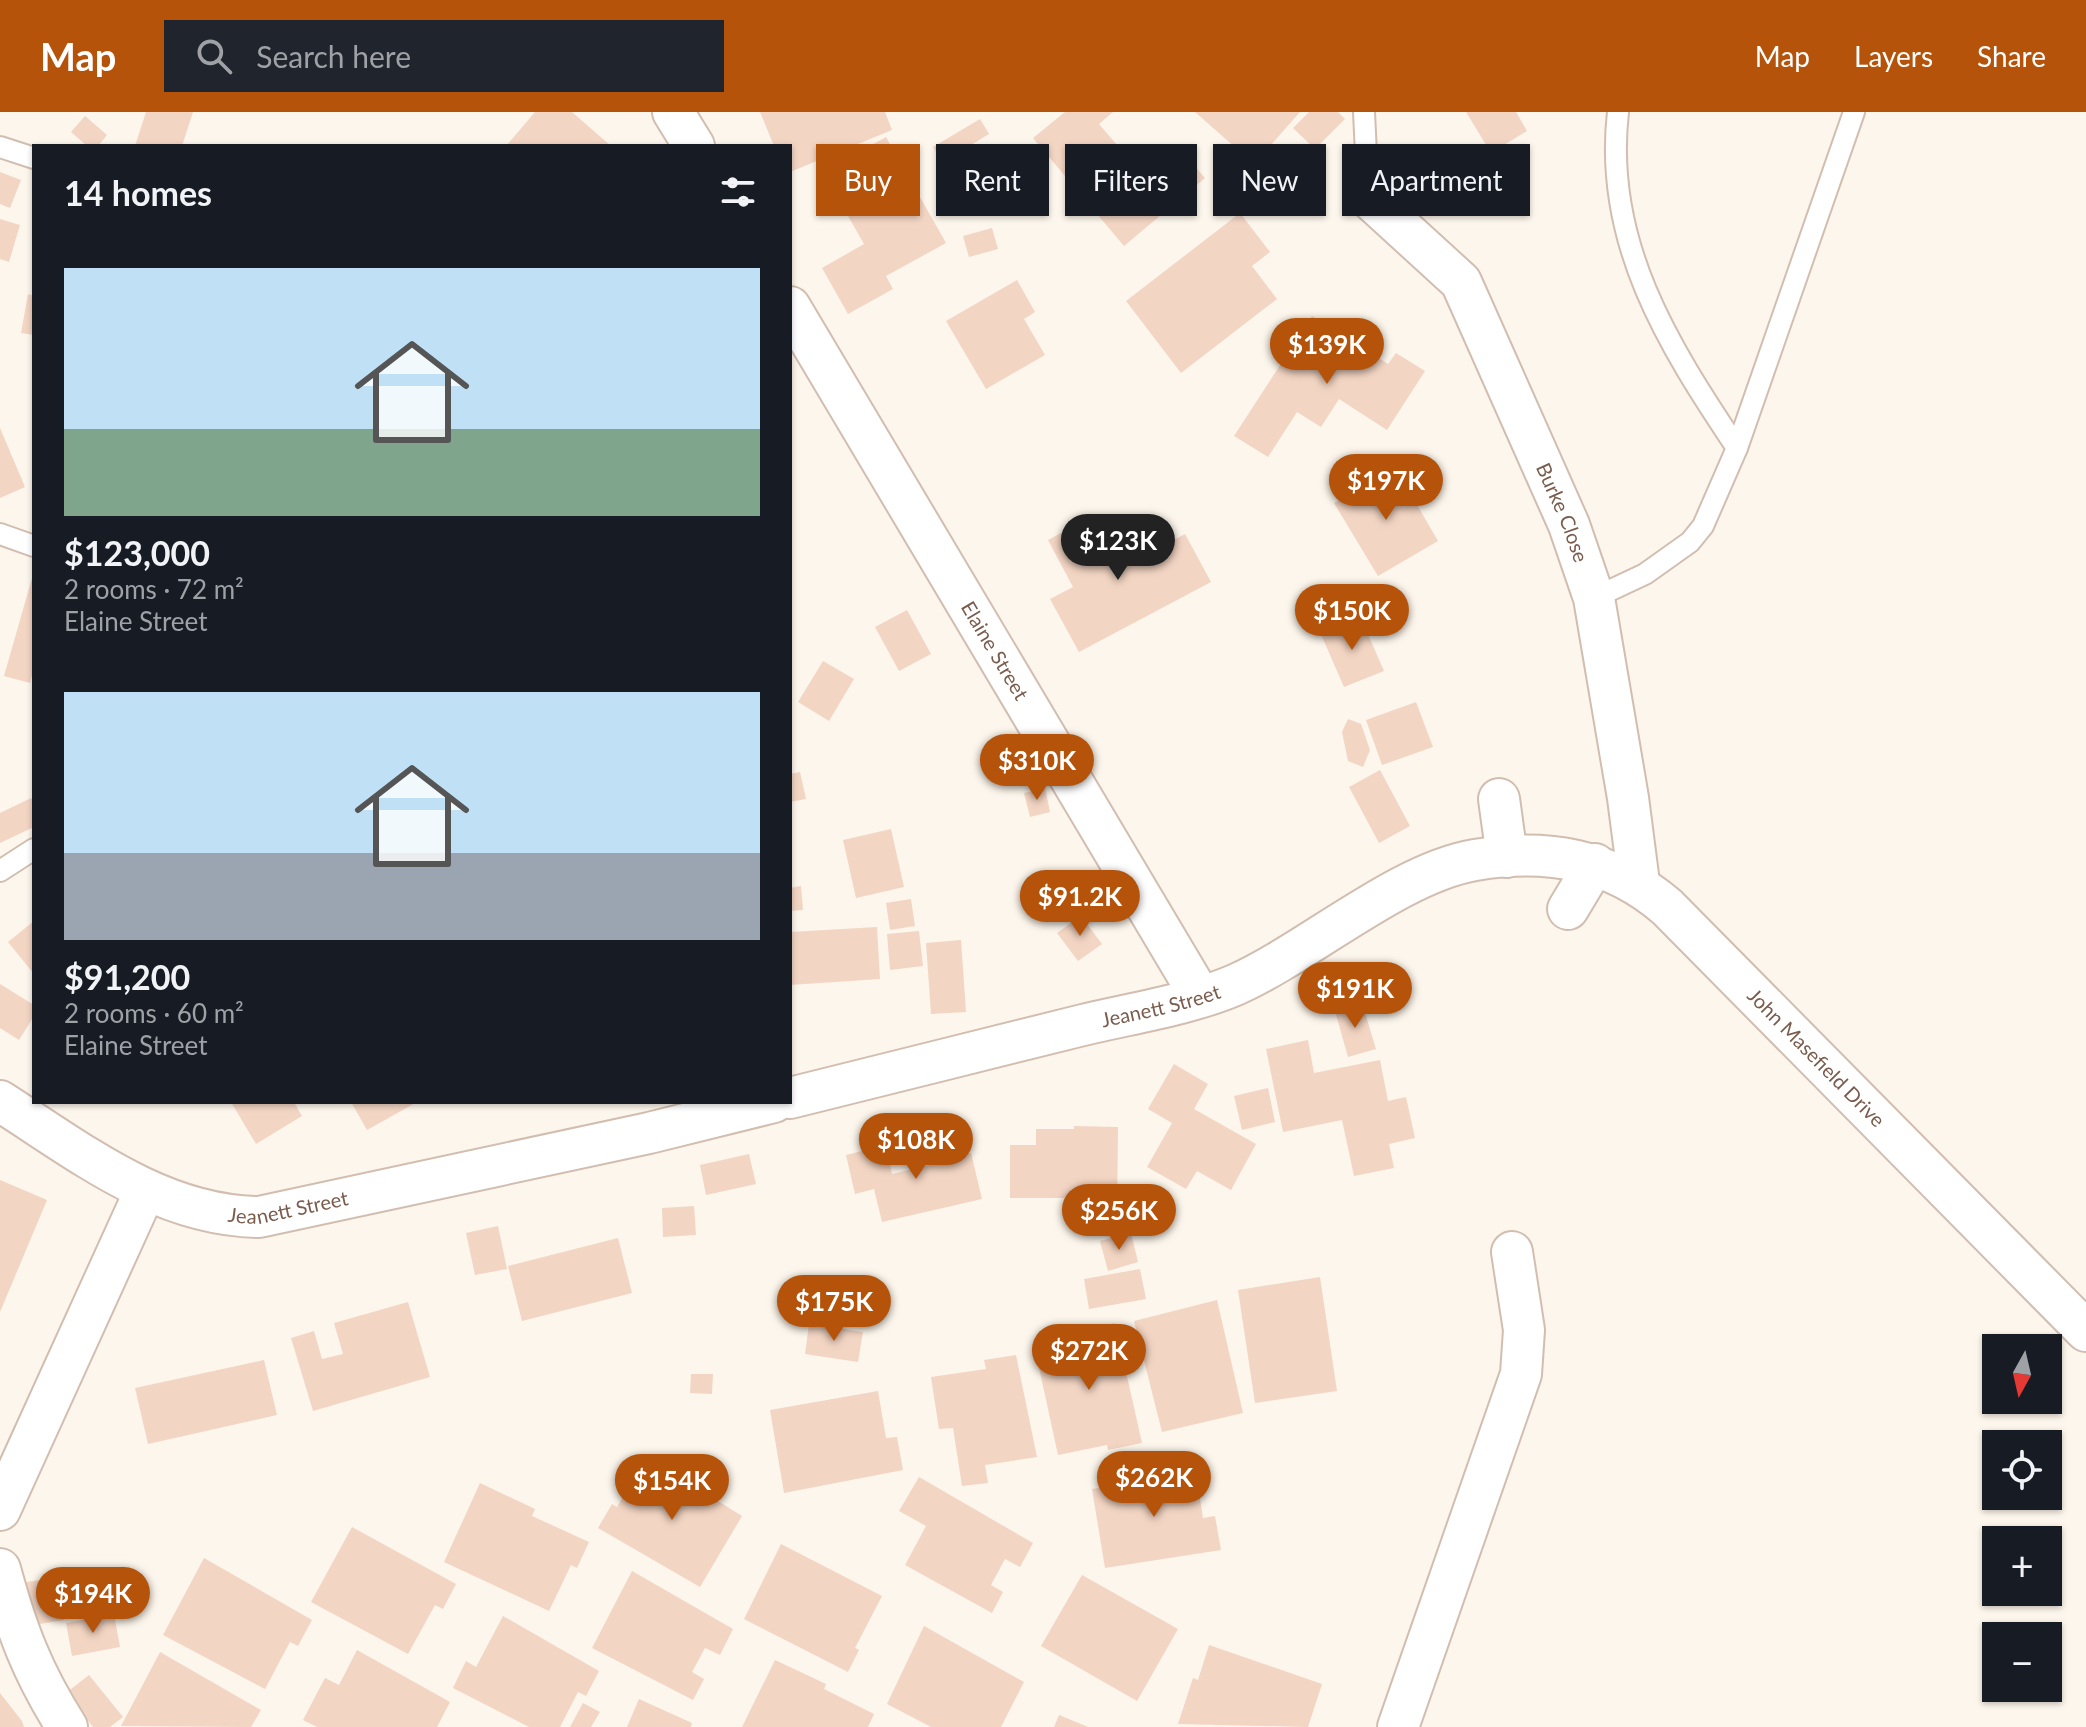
<!DOCTYPE html>
<meta charset="utf-8">
<style>
body{margin:0;font-family:Lato,sans-serif;background:#20242c;color:#f1f3f6;height:100vh;display:flex;flex-direction:column;font-size:30px;white-space:nowrap}
*{box-sizing:border-box;margin:0}
p{font-size:26px;color:#9ea1a6}
.icon{flex:none;width:44px;height:44px;fill:none;stroke:currentColor;stroke-width:2;stroke-linecap:round;stroke-linejoin:round}
.map{position:relative;flex:1;overflow:hidden}
.panel{position:absolute;left:32px;top:32px;width:760px;height:960px;display:flex;flex-direction:column;background:#171b24;border-radius:0px;box-shadow:0 2px 6px #0004}
.panel>*{flex:none}
.guide{position:absolute;left:816px;top:32px;width:760px;height:72px;display:flex;gap:16px}
.needle{width:52px;rotate:188deg}
.tools{position:absolute;left:1982px;top:1222px;display:grid;gap:16px}
.tools a{display:grid;place-items:center;width:80px;height:80px;border-radius:0px;background:#171b24;box-shadow:0 2px 6px #0004;font-size:40px}
.price{position:absolute;translate:-50% -68px;padding:0 18px;border-radius:28px;background:#b45309;color:#fff;font-size:26px;line-height:52px;filter:drop-shadow(0 2px 4px #0008)}
.price::after{content:'';position:absolute;left:50%;top:48px;width:24px;height:18px;margin-left:-12px;background:inherit;clip-path:polygon(0 0,100% 0,50% 100%)}
.price.active{background:#222;color:#fff}
ul{padding:0;list-style:none}
li{display:grid;align-content:center;gap:16px;height:424px;padding:0 32px}
li span{display:grid;place-items:center;height:248px;border-radius:0px;color:#555}
li>.icon{margin-inline-start:auto}
span .icon{width:144px;height:144px;fill:#fffc;stroke-width:1}
li b{font-size:34px}
h2{display:flex;justify-content:space-between;align-items:center;height:96px;padding:0 32px;font-size:34px}
.chip{padding:0 28px;border-radius:0px;background:#171b24;box-shadow:0 2px 6px #0004;font-size:28px;line-height:72px}
.chip.active{background:#b45309;color:#fff}
header{display:flex;align-items:center;gap:48px;box-sizing:border-box;height:112px;padding:0 40px;background:#b45309;color:#fff}
header strong{font-size:38px}
nav{display:flex;gap:44px;margin-inline-start:auto;font-size:28px}
.search{width:560px;height:72px;background:#20242c;display:flex;align-items:center;gap:20px;box-sizing:border-box;padding:0 28px;border-radius:0px;color:#9ea1a6;font-size:30px}
.map>svg:first-child{display:block}
.building{fill:#f3d5c3}
.lines{fill:none;stroke-linecap:round;stroke-linejoin:round}
.lane-casing{stroke:#d1beb0;stroke-width:24}
.street-casing{stroke:#d1beb0;stroke-width:44}
.lane{stroke:#fff;stroke-width:20}
.street{stroke:#fff;stroke-width:40}
.labels{text-anchor:middle;stroke-width:6;stroke-linejoin:round;paint-order:stroke}
.street-label{font-size:20px;fill:#7a5c4d;stroke:#fffaf3}
</style>
<header>
<strong>Map</strong>
<div class="search"><svg class="icon" aria-label="search" viewBox="0 0 24 24"><circle cx="10" cy="10" r="6"/><path d="M15 15l6 6"/></svg>Search here</div>
<nav><a>Map</a><a>Layers</a><a>Share</a></nav>
</header>
<div class="map">
<svg width="2086" height="1615" viewBox="0 0 2086 1615">
<rect width="100%" height="100%" fill="#fdf6ec"/>
<g class="building">
<path d="M 146,0 L 193,0 L 182,34 L 135,34 Z"/>
<path d="M 535,0 L 572,0 L 611,34 L 506,34 Z"/>
<path d="M 760,0 L 885,0 L 892,18 L 790,60 L 790,34 L 774,34 Z"/>
<path d="M 1065,0 L 1113,0 L 1099,12 L 1141,61 L 1176,32 L 1205,66 L 1124,134 L 1033,26 Z"/>
<path d="M 1195,0 L 1300,0 L 1254,52 Z"/>
<path d="M 1309,0 L 1338,0 L 1345,7 L 1315,37 L 1293,16 Z"/>
<path d="M 1466,0 L 1516,0 L 1527,19 L 1491,41 Z"/>
<path d="M 85,4 L 107,23 L 98,34 L 87,34 L 71,20 Z"/>
<path d="M 980,7 L 989,22 L 943,50 L 933,35 Z"/>
<path d="M 886,25 L 946,131 L 886,164 L 893,177 L 848,202 L 822,156 L 864,132 L 823,60 Z"/>
<path d="M 0,60 L 21,68 L 10,96 L 0,92 Z"/>
<path d="M 1240,101 L 1270,140 L 1252,154 L 1277,187 L 1181,261 L 1126,189 Z"/>
<path d="M 0,107 L 20,113 L 9,150 L 0,147 Z"/>
<path d="M 992,116 L 998,137 L 969,145 L 963,124 Z"/>
<path d="M 1017,168 L 1035,200 L 1024,207 L 1045,243 L 986,277 L 946,209 Z"/>
<path d="M 28,182 L 34,184 L 34,223 L 21,221 Z"/>
<path d="M 1312,204 L 1388,252 L 1396,241 L 1425,259 L 1387,318 L 1339,287 L 1321,315 L 1297,300 L 1268,345 L 1234,324 Z"/>
<path d="M 0,316 L 25,375 L 0,386 Z"/>
<path d="M 1395,355 L 1438,429 L 1378,464 L 1334,391 Z"/>
<path d="M 1096,402 L 1124,455 L 1185,422 L 1211,470 L 1079,540 L 1050,487 L 1073,475 L 1048,428 Z"/>
<path d="M 34,459 L 34,555 L 30,571 L 4,564 Z"/>
<path d="M 907,498 L 931,542 L 899,559 L 875,515 Z"/>
<path d="M 1360,504 L 1384,559 L 1344,575 L 1320,520 Z"/>
<path d="M 823,549 L 854,567 L 829,609 L 798,590 Z"/>
<path d="M 1416,590 L 1433,635 L 1382,653 L 1366,608 Z"/>
<path d="M 1348,607 L 1361,612 L 1370,638 L 1363,655 L 1348,649 L 1342,620 Z"/>
<path d="M 1380,658 L 1410,714 L 1379,731 L 1349,675 Z"/>
<path d="M 800,660 L 806,687 L 790,690 L 790,662 Z"/>
<path d="M 1045,676 L 1050,700 L 1030,705 L 1024,681 Z"/>
<path d="M 31,686 L 34,690 L 34,715 L 0,731 L 0,701 Z"/>
<path d="M 891,717 L 904,775 L 856,786 L 843,728 Z"/>
<path d="M 801,774 L 803,798 L 790,799 L 790,776 Z"/>
<path d="M 911,787 L 915,814 L 890,818 L 886,791 Z"/>
<path d="M 1081,804 L 1102,832 L 1078,849 L 1057,821 Z"/>
<path d="M 34,809 L 34,862 L 8,830 Z"/>
<path d="M 877,815 L 880,867 L 790,873 L 790,820 Z"/>
<path d="M 919,819 L 923,854 L 890,858 L 887,822 Z"/>
<path d="M 961,828 L 966,900 L 931,902 L 926,831 Z"/>
<path d="M 0,872 L 34,893 L 34,904 L 19,928 L 0,916 Z"/>
<path d="M 1362,891 L 1376,937 L 1348,945 L 1335,899 Z"/>
<path d="M 1308,928 L 1314,961 L 1380,948 L 1388,989 L 1406,985 L 1415,1026 L 1389,1032 L 1394,1056 L 1354,1064 L 1342,1008 L 1283,1020 L 1266,937 Z"/>
<path d="M 1174,952 L 1208,972 L 1194,997 L 1256,1032 L 1231,1078 L 1197,1059 L 1186,1077 L 1147,1055 L 1172,1011 L 1148,997 Z"/>
<path d="M 1268,976 L 1275,1010 L 1242,1018 L 1234,984 Z"/>
<path d="M 231,990 L 294,990 L 302,1004 L 256,1032 Z"/>
<path d="M 351,990 L 417,990 L 367,1018 Z"/>
<path d="M 1074,1014 L 1118,1015 L 1117,1106 L 1072,1105 L 1072,1086 L 1010,1086 L 1010,1033 L 1036,1033 L 1036,1017 L 1074,1017 Z"/>
<path d="M 951,1027 L 956,1045 L 971,1041 L 982,1087 L 882,1110 L 874,1077 L 855,1082 L 846,1043 L 886,1033 L 892,1062 L 931,1053 L 927,1032 Z"/>
<path d="M 749,1042 L 756,1072 L 706,1083 L 700,1053 Z"/>
<path d="M 0,1068 L 47,1088 L 0,1200 Z"/>
<path d="M 694,1094 L 696,1123 L 663,1125 L 662,1096 Z"/>
<path d="M 498,1114 L 507,1157 L 475,1163 L 466,1121 Z"/>
<path d="M 1131,1121 L 1138,1150 L 1108,1159 L 1100,1129 Z"/>
<path d="M 618,1126 L 632,1181 L 522,1209 L 508,1154 Z"/>
<path d="M 1140,1157 L 1146,1187 L 1089,1197 L 1084,1167 Z"/>
<path d="M 1320,1165 L 1337,1279 L 1255,1291 L 1238,1178 Z"/>
<path d="M 1217,1188 L 1243,1301 L 1162,1320 L 1134,1209 Z"/>
<path d="M 408,1190 L 430,1265 L 313,1299 L 291,1226 L 314,1219 L 322,1247 L 343,1242 L 334,1211 Z"/>
<path d="M 1115,1211 L 1142,1331 L 1108,1338 L 1107,1333 L 1058,1343 L 1035,1237 L 1080,1228 L 1078,1220 Z"/>
<path d="M 809,1212 L 863,1220 L 858,1250 L 805,1242 Z"/>
<path d="M 1016,1243 L 1037,1345 L 985,1353 L 988,1371 L 962,1374 L 953,1316 L 939,1317 L 931,1265 L 986,1257 L 984,1248 Z"/>
<path d="M 264,1248 L 277,1303 L 148,1332 L 135,1276 Z"/>
<path d="M 691,1262 L 713,1262 L 712,1282 L 690,1281 Z"/>
<path d="M 878,1279 L 886,1326 L 897,1325 L 903,1358 L 784,1381 L 770,1298 Z"/>
<path d="M 647,1345 L 742,1404 L 700,1475 L 598,1416 L 612,1392 L 617,1395 Z"/>
<path d="M 1195,1355 L 1203,1406 L 1215,1404 L 1221,1438 L 1105,1456 L 1092,1377 L 1146,1369 L 1145,1362 Z"/>
<path d="M 919,1365 L 1033,1431 L 1020,1455 L 1005,1447 L 991,1473 L 1003,1480 L 992,1501 L 905,1453 L 926,1414 L 899,1399 Z"/>
<path d="M 480,1371 L 535,1397 L 532,1404 L 589,1430 L 577,1456 L 571,1453 L 549,1499 L 444,1450 Z"/>
<path d="M 352,1415 L 456,1472 L 443,1497 L 435,1493 L 408,1542 L 311,1490 Z"/>
<path d="M 781,1432 L 882,1484 L 855,1536 L 859,1538 L 848,1560 L 744,1507 Z"/>
<path d="M 204,1446 L 312,1508 L 298,1534 L 290,1530 L 265,1577 L 163,1523 Z"/>
<path d="M 632,1459 L 733,1517 L 720,1543 L 705,1536 L 692,1560 L 704,1567 L 693,1588 L 592,1536 Z"/>
<path d="M 1082,1463 L 1178,1517 L 1137,1589 L 1041,1534 Z"/>
<path d="M 57,1465 L 64,1508 L 28,1514 L 21,1471 Z"/>
<path d="M 114,1502 L 120,1535 L 72,1544 L 66,1511 Z"/>
<path d="M 503,1504 L 599,1559 L 586,1584 L 578,1580 L 560,1615 L 529,1615 L 453,1576 L 466,1549 L 476,1555 Z"/>
<path d="M 924,1514 L 1024,1570 L 1001,1615 L 931,1615 L 887,1592 Z"/>
<path d="M 1209,1533 L 1322,1572 L 1308,1615 L 1178,1612 L 1193,1566 L 1198,1568 Z"/>
<path d="M 357,1538 L 450,1590 L 437,1615 L 317,1615 L 303,1608 L 325,1566 L 339,1573 Z"/>
<path d="M 160,1540 L 261,1598 L 251,1615 L 121,1614 Z"/>
<path d="M 775,1548 L 826,1572 L 824,1577 L 874,1602 L 868,1615 L 742,1615 Z"/>
<path d="M 89,1563 L 123,1605 L 110,1615 L 93,1615 L 66,1581 Z"/>
<path d="M 0,1581 L 22,1609 L 24,1615 L 0,1615 Z"/>
<path d="M 639,1587 L 692,1611 L 691,1615 L 627,1615 Z"/>
<path d="M 583,1591 L 600,1600 L 591,1615 L 570,1615 Z"/>
<path d="M 1059,1603 L 1088,1615 L 1054,1615 Z"/>
</g>
<g class="lines">
<g class="lane-casing">
<g id="lane">
<path d="M 1364,0 L 1368,85"/>
<path d="M 1618,0 C 1603,130 1668,233 1737,336"/>
<path d="M 0,35 L 34,46"/>
<path d="M 0,422 L 34,434"/>
<path d="M 1594,486 L 1645,462 L 1690,430 L 1703,414 L 1737,336 L 1854,0"/>
<path d="M 0,759 L 34,737"/>
</g>
</g>
<g class="street-casing">
<g id="street">
<path d="M 673,0 L 694,34"/>
<path id="s1" d="M 1368,85 L 1461,170 L 1569,413 L 1594,486 L 1628,686 L 1639,771"/>
<path id="s2" d="M 790,195 L 1200,884"/>
<path d="M 1499,687 L 1507,745"/>
<path d="M 1568,797 L 1595,752"/>
<path id="s3" d="M 790,986 C 888,962 985,937 1083,913 C 1133,901 1188,893 1235,873 C 1309,840 1398,761 1475,748 C 1547,736 1611,747 1667,795 L 2086,1219"/>
<path id="s4" d="M 0,989 C 80,1040 160,1104 259,1105 L 649,1021 L 774,990"/>
<path d="M 0,1398 L 145,1079"/>
<path d="M 0,1457 C 17,1519 32,1560 67,1615"/>
<path d="M 1398,1615 L 1521,1262 L 1524,1218 L 1512,1140"/>
</g>
</g>
<use href="#lane" class="lane"/>
<use href="#street" class="street"/>
</g>
<g class="labels">
<g class="street-label">
<text dy="7" stroke="none"><textPath href="#s1" startOffset="378">Burke Close</textPath></text>
<text dy="7" stroke="none"><textPath href="#s2" startOffset="400">Elaine Street</textPath></text>
<text dy="7" stroke="none"><textPath href="#s3" startOffset="382">Jeanett Street</textPath></text>
<text dy="7" stroke="none"><textPath href="#s3" startOffset="1148">John Masefield Drive</textPath></text>
<text dy="7" stroke="none"><textPath href="#s4" startOffset="318">Jeanett Street</textPath></text>
</g>
</g>
</svg>
<div class="tools">
<a><svg class="needle" viewBox="-14 -14 28 28"><path d="M0-13l5 13h-10z" fill="#e53935"/><path d="M0 13l5-13h-10z" fill="#9ea1a6"/></svg></a>
<a><svg class="icon" aria-label="locate" viewBox="0 0 24 24"><circle cx="12" cy="12" r="6"/><path d="M12 2v4M12 18v4M2 12h4M18 12h4"/></svg></a>
<a>+</a>
<a>−</a>
</div>
<b class="price" style="left:1327px;top:274px">$139K</b>
<b class="price" style="left:1386px;top:410px">$197K</b>
<b class="price active" style="left:1118px;top:470px">$123K</b>
<b class="price" style="left:1352px;top:540px">$150K</b>
<b class="price" style="left:1037px;top:690px">$310K</b>
<b class="price" style="left:1080px;top:826px">$91.2K</b>
<b class="price" style="left:1355px;top:918px">$191K</b>
<b class="price" style="left:916px;top:1069px">$108K</b>
<b class="price" style="left:1119px;top:1140px">$256K</b>
<b class="price" style="left:834px;top:1231px">$175K</b>
<b class="price" style="left:1089px;top:1280px">$272K</b>
<b class="price" style="left:1154px;top:1407px">$262K</b>
<b class="price" style="left:672px;top:1410px">$154K</b>
<b class="price" style="left:93px;top:1523px">$194K</b>
<div class="guide">
<a class="chip active">Buy</a>
<a class="chip">Rent</a>
<a class="chip">Filters</a>
<a class="chip">New</a>
<a class="chip">Apartment</a>
</div>
<section class="panel">
<h2>14 homes<svg class="icon" aria-label="filters" viewBox="0 0 24 24"><path d="M4 7h16M4 17h16"/><circle cx="9" cy="7" r="2"/><circle cx="15" cy="17" r="2"/></svg></h2>
<ul>
<li><span style="background:linear-gradient(#bfe0f5 65%,#7fa58c 0)"><svg class="icon" aria-label="home" viewBox="0 0 24 24"><path d="M3 11l9-7 9 7M6 9v11h12V9"/></svg></span><div><b>$123,000</b><p>2 rooms · 72 m²</p><p>Elaine Street</p></div></li>
<li><span style="background:linear-gradient(#bfe0f5 65%,#9aa5b1 0)"><svg class="icon" aria-label="home" viewBox="0 0 24 24"><path d="M3 11l9-7 9 7M6 9v11h12V9"/></svg></span><div><b>$91,200</b><p>2 rooms · 60 m²</p><p>Elaine Street</p></div></li>
</ul>
</section>
</div>
